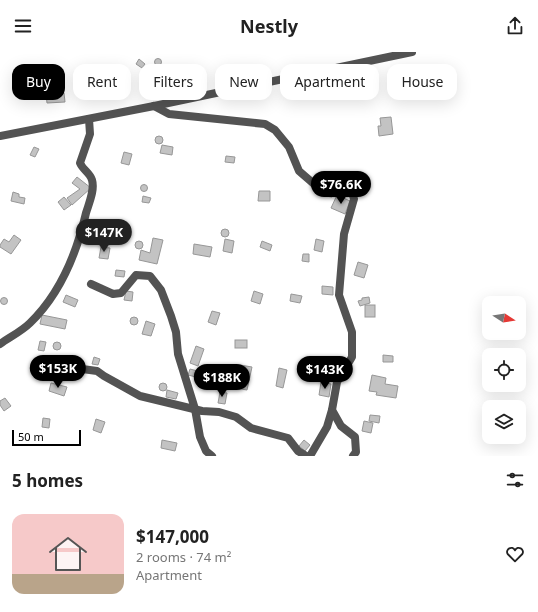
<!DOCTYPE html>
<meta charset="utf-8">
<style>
body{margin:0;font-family:"Noto Sans",sans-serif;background:#f2f2f2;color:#222;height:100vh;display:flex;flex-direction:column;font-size:15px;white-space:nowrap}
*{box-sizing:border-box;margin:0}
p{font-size:13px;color:#767676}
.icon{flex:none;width:22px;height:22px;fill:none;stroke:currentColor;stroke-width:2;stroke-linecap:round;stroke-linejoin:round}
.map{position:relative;height:404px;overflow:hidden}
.drawer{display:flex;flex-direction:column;background:#fff;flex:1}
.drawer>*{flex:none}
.top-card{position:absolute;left:12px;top:12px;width:514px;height:36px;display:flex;gap:8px}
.needle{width:26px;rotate:102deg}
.buttons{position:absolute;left:482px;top:244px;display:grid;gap:8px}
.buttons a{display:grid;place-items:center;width:44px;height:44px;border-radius:8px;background:#fff;box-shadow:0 4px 16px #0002;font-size:20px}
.scale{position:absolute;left:12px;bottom:10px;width:69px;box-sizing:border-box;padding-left:4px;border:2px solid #000;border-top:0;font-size:11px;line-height:14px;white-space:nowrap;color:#000;-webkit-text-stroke:3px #fff;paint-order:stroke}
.price{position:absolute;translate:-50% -34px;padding:0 9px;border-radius:14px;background:#000;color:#fff;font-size:13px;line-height:26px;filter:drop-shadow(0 1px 2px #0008)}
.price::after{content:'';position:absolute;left:50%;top:24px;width:12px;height:9px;margin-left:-6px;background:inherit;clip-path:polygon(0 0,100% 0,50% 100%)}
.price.current{background:#222;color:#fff}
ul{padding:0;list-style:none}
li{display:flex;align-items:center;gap:12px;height:100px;padding:0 12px}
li+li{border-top:1px solid #e0e0e0}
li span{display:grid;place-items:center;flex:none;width:112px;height:80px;border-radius:12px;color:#555}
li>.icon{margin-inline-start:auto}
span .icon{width:48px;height:48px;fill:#fffc;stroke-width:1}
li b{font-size:17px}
h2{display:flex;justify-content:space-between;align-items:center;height:48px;padding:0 12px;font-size:17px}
.tag{padding:0 14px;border-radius:12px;background:#fff;box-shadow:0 4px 16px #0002;font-size:14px;line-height:36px}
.tag.current{background:#000;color:#fff}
header{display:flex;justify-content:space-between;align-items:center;height:52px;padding:0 12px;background:#fff;font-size:18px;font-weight:700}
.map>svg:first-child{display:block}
.building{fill:#c3c3c3;stroke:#979797}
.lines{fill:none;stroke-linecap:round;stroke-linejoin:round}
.minor{stroke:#535353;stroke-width:8}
</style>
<header><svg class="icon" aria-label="menu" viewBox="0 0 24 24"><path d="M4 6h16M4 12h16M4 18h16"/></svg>Nestly<svg class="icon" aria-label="share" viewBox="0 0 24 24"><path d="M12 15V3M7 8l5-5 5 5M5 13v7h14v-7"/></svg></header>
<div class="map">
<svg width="538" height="404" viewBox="0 0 538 404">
<rect width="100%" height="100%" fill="#fff"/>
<g class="building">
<circle cx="158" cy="10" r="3.5"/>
<path d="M 139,7 L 145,12 L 142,16 L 136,12 Z"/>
<path d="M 154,21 L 156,29 L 145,32 L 142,25 Z"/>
<path d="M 64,41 L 65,50 L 47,51 L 46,42 Z"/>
<path d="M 391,65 L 393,82 L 379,84 L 378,74 L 381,74 L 380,66 Z"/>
<circle cx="159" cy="88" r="4"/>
<path d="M 162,93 L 173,95 L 172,103 L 160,101 Z"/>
<path d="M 34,95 L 39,97 L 35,105 L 30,103 Z"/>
<path d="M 124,100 L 132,102 L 129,113 L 121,111 Z"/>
<path d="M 226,104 L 235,105 L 234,111 L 225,110 Z"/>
<path d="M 77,125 L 91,136 L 72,153 L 67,146 L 80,137 L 72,131 Z"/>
<circle cx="144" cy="136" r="3.5"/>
<path d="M 326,137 L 333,138 L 332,145 L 325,144 Z"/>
<path d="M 259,139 L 270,139 L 270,149 L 258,149 Z"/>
<path d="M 13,140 L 19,142 L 19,145 L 25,146 L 24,152 L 11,149 Z"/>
<path d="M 337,143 L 350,149 L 345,162 L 331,156 Z"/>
<path d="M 143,144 L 151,146 L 149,151 L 142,150 Z"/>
<path d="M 64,145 L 71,153 L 64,158 L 58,150 Z"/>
<circle cx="225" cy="181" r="4"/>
<path d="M 14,183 L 21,188 L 11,202 L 0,195 L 0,193 L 4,187 L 9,190 Z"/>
<path d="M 153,186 L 163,188 L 157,212 L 139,208 L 141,198 L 150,201 Z"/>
<path d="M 225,187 L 234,189 L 232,201 L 223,199 Z"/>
<path d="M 316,187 L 324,189 L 322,200 L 314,198 Z"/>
<circle cx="139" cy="193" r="4"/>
<path d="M 262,189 L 272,193 L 270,199 L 260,195 Z"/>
<path d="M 194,192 L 212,195 L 210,205 L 193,202 Z"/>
<path d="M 101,195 L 110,196 L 108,207 L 99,206 Z"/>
<path d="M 303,202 L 309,202 L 309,210 L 302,209 Z"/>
<path d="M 358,210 L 368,213 L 364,226 L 354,223 Z"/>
<path d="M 116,218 L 125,219 L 124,225 L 115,224 Z"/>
<path d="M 322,234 L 333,235 L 333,243 L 322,242 Z"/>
<path d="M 126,239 L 133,240 L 132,249 L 124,248 Z"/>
<path d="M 254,239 L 263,242 L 260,252 L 251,249 Z"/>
<path d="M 291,242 L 302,244 L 300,251 L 290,249 Z"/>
<path d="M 66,243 L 78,248 L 75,255 L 63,250 Z"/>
<path d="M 369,245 L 370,251 L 360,254 L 358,249 L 362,248 L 362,246 Z"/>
<circle cx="4" cy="249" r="3.5"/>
<rect x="365" y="253" width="10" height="12"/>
<path d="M 212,259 L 220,261 L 216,273 L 208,270 Z"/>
<path d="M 42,263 L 67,268 L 65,277 L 40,272 Z"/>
<circle cx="134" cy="269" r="4"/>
<path d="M 146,269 L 155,272 L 151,284 L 142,282 Z"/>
<rect x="235" y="288" width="12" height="8"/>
<path d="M 40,289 L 46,290 L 44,299 L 38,298 Z"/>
<circle cx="57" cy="294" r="4"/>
<path d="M 196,294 L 204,297 L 198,314 L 190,311 Z"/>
<path d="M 383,303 L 393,304 L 393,310 L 383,310 Z"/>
<path d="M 94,305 L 100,307 L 98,313 L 92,312 Z"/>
<path d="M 240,313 L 252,315 L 247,338 L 235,336 Z"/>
<path d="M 279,316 L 287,318 L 283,336 L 276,334 Z"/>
<path d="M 190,317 L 205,321 L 204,327 L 188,323 Z"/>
<circle cx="52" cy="325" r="3.5"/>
<path d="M 372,323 L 386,326 L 385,332 L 398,334 L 396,346 L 376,343 L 377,340 L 369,339 Z"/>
<path d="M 321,330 L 331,332 L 329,345 L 319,343 Z"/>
<path d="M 51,331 L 67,335 L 64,344 L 49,339 Z"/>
<circle cx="163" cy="335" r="4"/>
<path d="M 167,338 L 178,341 L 176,347 L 166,345 Z"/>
<path d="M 220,340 L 227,341 L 225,352 L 218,351 Z"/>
<path d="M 5,346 L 11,354 L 4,359 L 0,353 L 0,349 Z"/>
<path d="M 370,363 L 380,364 L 379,371 L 369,369 Z"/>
<path d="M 43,366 L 50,367 L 49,376 L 42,375 Z"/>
<path d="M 96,367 L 105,370 L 101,381 L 93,378 Z"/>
<path d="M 364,369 L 373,371 L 371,381 L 362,379 Z"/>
<path d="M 162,388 L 177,391 L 175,399 L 161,396 Z"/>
<path d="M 304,388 L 310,393 L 305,399 L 299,394 Z"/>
</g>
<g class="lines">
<g class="minor">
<path d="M 154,54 L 169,62 L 265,72 L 275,78 L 289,95 L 299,119 L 314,132 L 323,134 L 336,133 L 346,134 L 352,140 L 354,147 L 344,182 L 339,243 L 352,280 L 352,305 L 337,330 L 332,358 L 341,374 L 355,385 L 356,400 L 353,404"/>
<path d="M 0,84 L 154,54 L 412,0"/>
<path d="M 91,232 L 113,242 L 121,241 L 136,223 L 150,224 L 161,238 L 171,264 L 176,280 L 178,302 L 195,357 L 200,385 L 206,399 L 212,404"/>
<path d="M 0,292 C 10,285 22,279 30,271 C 60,242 77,200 86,161 C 89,151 95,138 92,128 C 90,121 83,118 80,111 L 90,82 L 89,67"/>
<path d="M 75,316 L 97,319 L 104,324 L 140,344 L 202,359 L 219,360 L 236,365 L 251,376 L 288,386 L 298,399 L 306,404"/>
<path d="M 310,404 L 327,375 L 332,358"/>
</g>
</g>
</svg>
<div class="buttons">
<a><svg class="needle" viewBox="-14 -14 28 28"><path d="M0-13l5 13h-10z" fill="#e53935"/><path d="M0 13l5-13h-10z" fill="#767676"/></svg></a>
<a><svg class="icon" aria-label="locate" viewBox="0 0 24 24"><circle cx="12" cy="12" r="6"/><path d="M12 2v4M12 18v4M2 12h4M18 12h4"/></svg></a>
<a><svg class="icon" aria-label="layers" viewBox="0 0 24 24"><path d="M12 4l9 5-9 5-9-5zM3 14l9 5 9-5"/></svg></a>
</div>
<div class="scale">50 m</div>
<b class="price" style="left:341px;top:153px">$76.6K</b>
<b class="price current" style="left:104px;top:201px">$147K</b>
<b class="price" style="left:58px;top:337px">$153K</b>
<b class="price" style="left:325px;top:338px">$143K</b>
<b class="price" style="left:222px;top:346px">$188K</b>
<div class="top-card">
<a class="tag current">Buy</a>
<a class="tag">Rent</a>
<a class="tag">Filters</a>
<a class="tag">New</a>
<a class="tag">Apartment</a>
<a class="tag">House</a>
</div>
</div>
<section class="drawer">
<h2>5 homes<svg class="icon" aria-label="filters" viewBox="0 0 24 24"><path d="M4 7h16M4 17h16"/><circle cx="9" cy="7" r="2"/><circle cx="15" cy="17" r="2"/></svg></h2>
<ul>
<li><span style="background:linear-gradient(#f6c9c9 75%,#b9a48a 0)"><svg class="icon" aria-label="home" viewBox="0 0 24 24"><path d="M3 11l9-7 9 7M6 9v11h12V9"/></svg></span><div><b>$147,000</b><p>2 rooms · 74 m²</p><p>Apartment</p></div><svg class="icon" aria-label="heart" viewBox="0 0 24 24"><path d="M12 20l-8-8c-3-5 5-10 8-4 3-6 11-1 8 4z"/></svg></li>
</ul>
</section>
